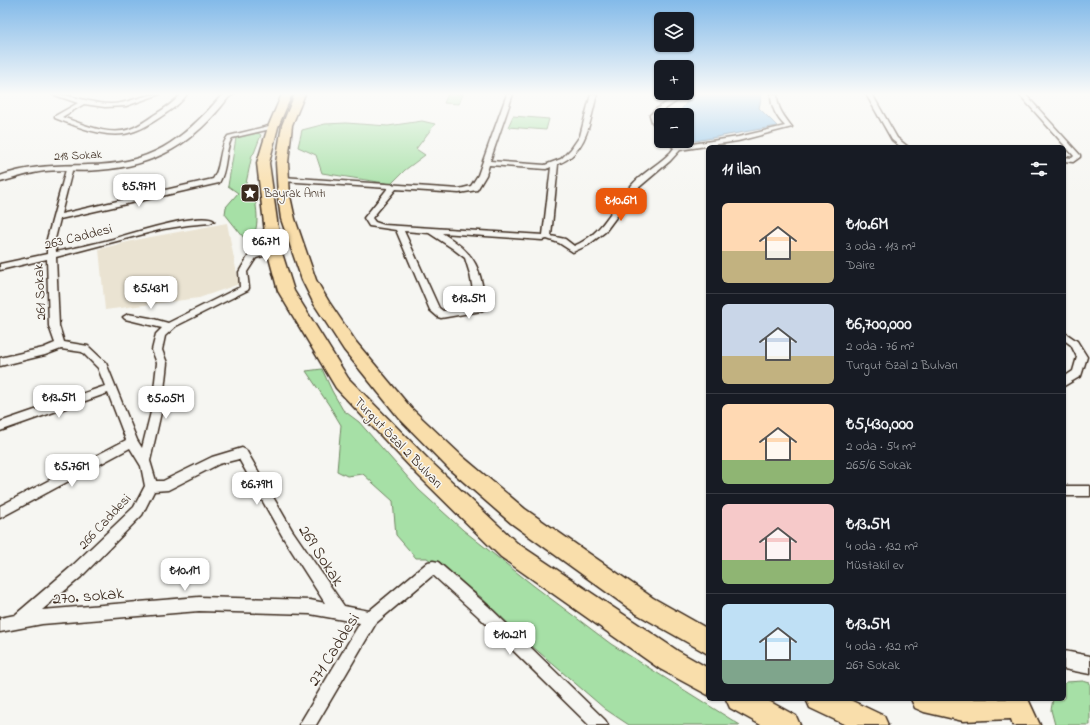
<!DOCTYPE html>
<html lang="tr">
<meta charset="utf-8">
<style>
body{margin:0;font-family:"Indie Flower",sans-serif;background:#20242c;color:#f1f3f6;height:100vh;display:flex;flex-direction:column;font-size:15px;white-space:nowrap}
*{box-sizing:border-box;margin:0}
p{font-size:13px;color:#9ea1a6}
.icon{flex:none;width:22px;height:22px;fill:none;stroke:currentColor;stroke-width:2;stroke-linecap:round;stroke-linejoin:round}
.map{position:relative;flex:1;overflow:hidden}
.side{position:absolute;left:706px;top:145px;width:360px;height:556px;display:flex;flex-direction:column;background:#171b24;border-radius:6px;box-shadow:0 1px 3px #0004}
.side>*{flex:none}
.fabs{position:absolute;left:654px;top:12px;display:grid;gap:8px}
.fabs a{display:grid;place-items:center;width:40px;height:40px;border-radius:6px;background:#171b24;box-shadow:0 1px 3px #0004;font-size:20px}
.price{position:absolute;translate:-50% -34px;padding:0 9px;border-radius:8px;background:#fff;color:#222;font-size:13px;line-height:26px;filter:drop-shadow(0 1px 2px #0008)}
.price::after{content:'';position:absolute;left:50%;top:24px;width:12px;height:9px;margin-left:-6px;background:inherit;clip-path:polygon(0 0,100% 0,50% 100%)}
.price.current{background:#ea580c;color:#fff}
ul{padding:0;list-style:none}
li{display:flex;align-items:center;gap:12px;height:100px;padding:0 16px}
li+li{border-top:1px solid #363941}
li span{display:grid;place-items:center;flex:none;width:112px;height:80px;border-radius:6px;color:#555}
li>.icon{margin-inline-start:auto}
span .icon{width:48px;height:48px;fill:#fffc;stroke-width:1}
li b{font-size:17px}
h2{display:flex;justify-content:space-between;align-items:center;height:48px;padding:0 16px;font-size:17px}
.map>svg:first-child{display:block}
.built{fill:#eae3d2}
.green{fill:#a6e0a6;stroke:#708562}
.water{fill:#8cc2ea;stroke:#6c8598}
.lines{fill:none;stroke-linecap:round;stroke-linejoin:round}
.minor-casing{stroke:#3b2a1e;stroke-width:3}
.tertiary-casing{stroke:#3b2a1e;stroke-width:3}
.trunk-casing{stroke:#3b2a1e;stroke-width:3}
.minor{fill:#f6f6f2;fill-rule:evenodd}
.tertiary{fill:#f6f6f2;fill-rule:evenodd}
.trunk{fill:#f9deab;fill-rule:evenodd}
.labels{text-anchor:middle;stroke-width:3;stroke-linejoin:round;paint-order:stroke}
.far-street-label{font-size:12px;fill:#3b2a1e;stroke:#f6f6f2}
.far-poi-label{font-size:12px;fill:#3b2a1e;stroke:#f6f6f2;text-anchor:start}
.street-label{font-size:14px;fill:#3b2a1e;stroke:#f6f6f2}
.near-street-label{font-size:17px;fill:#3b2a1e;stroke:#f6f6f2}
</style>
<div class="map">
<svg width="1090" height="725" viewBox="0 0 1090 725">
<rect width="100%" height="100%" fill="#f6f6f2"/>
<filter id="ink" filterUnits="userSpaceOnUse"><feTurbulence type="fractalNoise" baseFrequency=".025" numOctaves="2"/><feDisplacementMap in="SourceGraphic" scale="8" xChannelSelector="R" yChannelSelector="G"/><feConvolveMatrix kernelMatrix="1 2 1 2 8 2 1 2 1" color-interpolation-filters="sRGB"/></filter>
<g filter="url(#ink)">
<path class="built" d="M 227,223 L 239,284 L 199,298 L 105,310 L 99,249 L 140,239 Z"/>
<g class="green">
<path d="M 448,94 L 463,94 L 459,104 L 444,103 Z"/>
<path d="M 513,116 L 549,119 L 546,130 L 508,127 Z"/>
<path d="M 422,121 L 435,124 L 416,149 L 425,155 L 405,170 L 391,184 L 322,173 L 316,155 L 298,147 L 302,130 L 325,124 L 346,123 L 388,126 Z"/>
<path d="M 258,133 L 261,135 L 254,153 L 252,155 L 245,188 L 254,190 C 256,209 262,229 248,243 L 225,214 L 226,207 L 238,193 L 228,186 L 236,138 L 239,136 Z"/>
<path d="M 322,369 L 332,391 L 343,410 L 359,422 L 419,490 L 463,530 L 534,586 L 611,644 L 740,725 L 629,725 L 605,709 L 525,640 L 481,597 L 427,558 L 416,558 L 396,535 L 393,501 L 363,474 L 347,476 L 337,471 L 341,425 L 329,405 L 306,371 Z"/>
<path d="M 1083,681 L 1090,683 L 1090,725 L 1055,725 L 1051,710 L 1053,699 L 1064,699 L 1064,684 L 1066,682 Z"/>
</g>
<path class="water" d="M 690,94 L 762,94 L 759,108 L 777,126 L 695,141 L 687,134 L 687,115 L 677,115 L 690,98 Z"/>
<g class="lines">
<g class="minor-casing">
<g id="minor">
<path d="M 52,94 C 72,94 90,104 111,104 C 128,104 143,94 160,94 L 126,106 L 105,107 L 84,104 L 62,117 C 83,124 109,137 130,129 C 139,126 147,120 154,115 C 164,109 174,103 181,94 L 187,94 C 180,105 169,111 159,118 C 151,123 144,128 135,131 C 109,141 79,127 55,118 L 55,116 L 78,103 Z"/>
<path d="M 226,94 L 234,94 L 226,99 L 222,99 L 222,97 Z"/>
<path d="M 507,94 L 513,94 L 490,161 L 545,165 L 561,159 L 571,149 L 580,136 L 591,94 L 597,94 C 590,121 587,153 558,164 L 551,236 L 565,239 L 574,246 C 604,233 610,209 631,186 C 642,173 658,165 671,152 L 674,148 L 667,141 L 674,141 L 679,146 L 738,137 L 785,126 C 776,117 771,107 771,94 L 777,94 C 777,109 784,116 792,127 L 738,141 L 680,150 L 670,161 L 637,189 L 605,232 L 588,245 L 573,252 L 559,243 L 547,239 L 542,240 L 442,233 C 478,255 480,268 486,308 L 481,311 L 441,318 L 438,317 L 430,310 L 396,230 L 369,226 L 364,218 L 388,188 L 282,181 L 278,179 L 282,177 L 459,189 L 471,186 L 478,175 ZM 489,165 L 546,169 L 551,167 L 543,235 L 384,225 L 375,222 L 372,218 L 396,189 L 459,193 L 477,190 L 486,175 ZM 404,231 L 429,233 L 452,248 L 465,258 L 470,274 L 476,306 L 443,311 L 439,308 Z"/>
<path d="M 670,94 L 676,94 L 677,101 L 656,115 L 661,126 L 661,133 L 659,132 L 652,122 L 650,115 L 656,109 L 671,100 Z"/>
<path d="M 866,94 L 872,94 L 897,138 L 908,147 L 901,147 L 892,140 Z"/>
<path d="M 1019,94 L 1025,94 L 1080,155 L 1080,157 L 1073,162 L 1064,161 L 1064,157 L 1072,158 L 1074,156 Z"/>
<path d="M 273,125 L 276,127 L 275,128 L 232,138 C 224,151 228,168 219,183 L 60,219 L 55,239 L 56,252 C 75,248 94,244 113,239 C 129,234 202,211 214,221 L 210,223 L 188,225 L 163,229 L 56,257 L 59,326 L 64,342 L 88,346 L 106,363 L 137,440 L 142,448 L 152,408 L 157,363 L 152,350 L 156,334 L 162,328 L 125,319 L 123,317 L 128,314 L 150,318 L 168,323 L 240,287 L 239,272 L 268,223 L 274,223 L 275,225 L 259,251 L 274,247 L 278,250 L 277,252 L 256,258 L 247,272 L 249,288 L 248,290 L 176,326 L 165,336 L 162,350 L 167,363 L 162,408 L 150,461 L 156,481 L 163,481 L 212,457 L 242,448 L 246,450 L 292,530 L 344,606 L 369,611 L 428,562 L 433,561 L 438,562 L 488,606 L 605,720 L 608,725 L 589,725 L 478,616 L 433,575 L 376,623 L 316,725 L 299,725 L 360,623 L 310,614 L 199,611 L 42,624 L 0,632 L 0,618 L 15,615 L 71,567 L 134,507 L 145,486 L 141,466 L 130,448 L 0,518 L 0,506 L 126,440 L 108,393 L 0,431 L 0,422 L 105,386 L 98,368 L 82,352 L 61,349 L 45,355 L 0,366 L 0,358 L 43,348 L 55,343 L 49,326 L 47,259 L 0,270 L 0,264 L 47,254 L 47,239 L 67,166 L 73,167 L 61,214 L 213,179 C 222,166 218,149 228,136 ZM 239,459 L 284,539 L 325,603 L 310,600 L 199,597 L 42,610 L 81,577 L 142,515 L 154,491 L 168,490 L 219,464 Z"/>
<path d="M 1064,332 L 1077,341 L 1087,357 L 1081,376 L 1064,386 L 1064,377 L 1073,371 L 1077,357 L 1071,345 L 1064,340 Z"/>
<rect x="1064" y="486" width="26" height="10"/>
</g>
</g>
<g class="tertiary-casing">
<g id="tertiary">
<path d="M 221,96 L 224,96 L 228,98 C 194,143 156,166 99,170 C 81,172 63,169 45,171 C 29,173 15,178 0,182 L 0,176 C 31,165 56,166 88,165 C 150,165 182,141 221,96 Z"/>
<path d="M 1064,651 L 1090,656 L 1090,674 L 1064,669 Z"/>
</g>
</g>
<g class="trunk-casing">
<g id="trunk">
<path d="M 282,94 L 292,94 L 278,127 L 269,163 L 281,250 L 294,291 L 348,378 L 430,461 L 517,543 L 678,651 L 708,668 L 708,695 L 660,669 L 501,557 L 416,473 L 336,388 L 278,291 L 267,250 L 257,163 L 268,127 Z"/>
<path d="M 295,94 L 305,94 L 292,125 L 288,163 L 290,196 L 295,219 L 316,280 L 329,302 L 356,342 L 411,408 L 463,457 L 525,509 L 653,598 L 708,629 L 708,654 L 637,614 L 511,523 L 449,469 L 399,418 L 344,350 L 314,304 L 302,280 L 281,219 L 278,196 L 276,163 L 282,125 Z"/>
<path d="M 726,699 L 765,699 L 796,716 L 800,725 L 761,725 L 730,708 Z"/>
<path d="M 806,699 L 848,699 L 884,716 L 888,725 L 846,725 L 810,708 Z"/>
<path d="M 911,699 L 1028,699 L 1040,725 L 1013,725 L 1011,719 L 963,721 L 924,712 L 915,708 Z"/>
</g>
</g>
<use href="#minor" class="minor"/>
<use href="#tertiary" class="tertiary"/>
<use href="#trunk" class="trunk"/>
</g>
</g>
<linearGradient id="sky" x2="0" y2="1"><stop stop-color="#83bae9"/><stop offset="0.48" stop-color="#fbfbf9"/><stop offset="1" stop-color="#fbfbf9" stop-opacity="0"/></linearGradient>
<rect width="1090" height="196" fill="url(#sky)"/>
<defs>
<g id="sight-square" transform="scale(1)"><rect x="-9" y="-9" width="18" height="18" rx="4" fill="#3b2a1e" stroke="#f6f6f2"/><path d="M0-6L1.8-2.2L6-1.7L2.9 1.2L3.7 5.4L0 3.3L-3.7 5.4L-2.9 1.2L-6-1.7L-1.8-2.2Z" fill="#fff"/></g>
</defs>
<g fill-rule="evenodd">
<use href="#sight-square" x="250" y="193"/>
</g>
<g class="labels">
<g class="far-street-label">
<text transform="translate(78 155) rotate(-3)" y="4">218 Sokak</text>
</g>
<g class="far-poi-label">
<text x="264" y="197">Bayrak Anıtı</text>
</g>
<g class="street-label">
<text transform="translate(78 236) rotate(-14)" y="5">263 Caddesi</text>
<text transform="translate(39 292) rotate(-93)" y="5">261 Sokak</text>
<text transform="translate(399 442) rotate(46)" y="5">Turgut Özal 2 Bulvarı</text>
<text transform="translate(104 521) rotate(-47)" y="5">266 Caddesi</text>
</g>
<g class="near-street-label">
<text transform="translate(322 555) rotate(57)" y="6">269 Sokak</text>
<text transform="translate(88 595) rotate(-5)" y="6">270. sokak</text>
<text transform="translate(333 649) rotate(-58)" y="6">271 Caddesi</text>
</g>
</g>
</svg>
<div class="fabs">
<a><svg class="icon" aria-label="layers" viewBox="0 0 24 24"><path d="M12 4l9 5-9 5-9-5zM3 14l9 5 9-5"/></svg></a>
<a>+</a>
<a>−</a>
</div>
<b class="price" style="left:139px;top:208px">₺5.97M</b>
<b class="price current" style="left:621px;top:222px">₺10.6M</b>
<b class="price" style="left:266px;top:263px">₺6.7M</b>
<b class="price" style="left:151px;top:310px">₺5.43M</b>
<b class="price" style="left:469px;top:320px">₺13.5M</b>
<b class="price" style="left:59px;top:419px">₺13.5M</b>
<b class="price" style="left:166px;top:420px">₺5.05M</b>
<b class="price" style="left:72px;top:488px">₺5.76M</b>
<b class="price" style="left:257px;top:506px">₺6.79M</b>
<b class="price" style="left:185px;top:592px">₺10.1M</b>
<b class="price" style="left:510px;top:656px">₺10.2M</b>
<section class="side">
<h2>11 ilan<svg class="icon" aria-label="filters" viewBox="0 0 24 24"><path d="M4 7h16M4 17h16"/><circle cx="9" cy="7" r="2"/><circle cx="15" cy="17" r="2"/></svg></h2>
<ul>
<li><span style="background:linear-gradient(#ffd9b3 60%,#c2b280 0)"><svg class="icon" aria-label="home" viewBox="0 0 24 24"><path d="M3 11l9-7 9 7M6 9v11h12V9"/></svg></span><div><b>₺10.6M</b><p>3 oda · 113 m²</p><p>Daire</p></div></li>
<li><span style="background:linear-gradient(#c9d6e8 65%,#c2b280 0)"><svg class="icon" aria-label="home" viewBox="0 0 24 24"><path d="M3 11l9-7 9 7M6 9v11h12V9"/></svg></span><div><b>₺6,700,000</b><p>2 oda · 76 m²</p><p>Turgut Özal 2 Bulvarı</p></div></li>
<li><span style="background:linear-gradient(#ffd9b3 70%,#8fb573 0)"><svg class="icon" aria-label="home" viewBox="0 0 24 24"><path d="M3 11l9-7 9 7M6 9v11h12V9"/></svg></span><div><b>₺5,430,000</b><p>2 oda · 54 m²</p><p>265/6 Sokak</p></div></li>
<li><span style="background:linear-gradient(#f6c9c9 70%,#8fb573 0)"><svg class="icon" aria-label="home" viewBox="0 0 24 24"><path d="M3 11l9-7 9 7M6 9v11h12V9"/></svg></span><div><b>₺13.5M</b><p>4 oda · 132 m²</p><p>Müstakil ev</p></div></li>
<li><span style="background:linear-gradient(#bfe0f5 70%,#7fa58c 0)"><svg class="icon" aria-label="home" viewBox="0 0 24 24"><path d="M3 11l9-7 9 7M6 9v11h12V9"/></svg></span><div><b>₺13.5M</b><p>4 oda · 132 m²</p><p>267 Sokak</p></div></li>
</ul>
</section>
</div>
